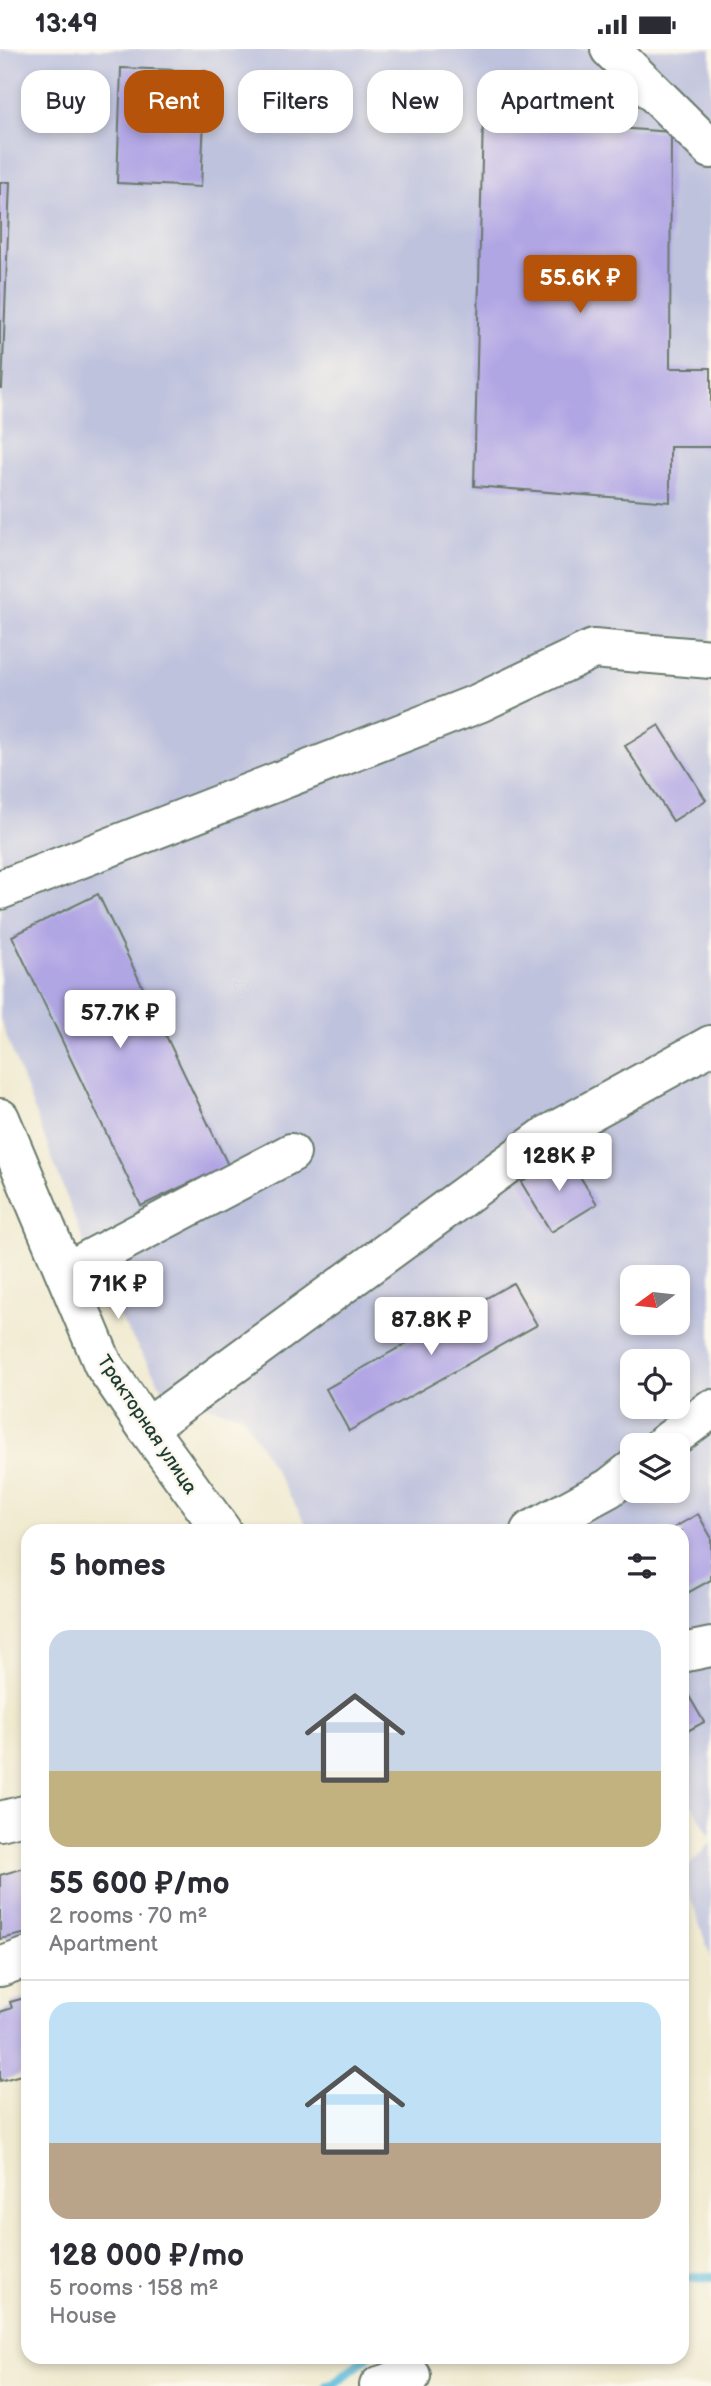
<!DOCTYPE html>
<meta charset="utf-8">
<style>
body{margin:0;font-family:"Balsamiq Sans",sans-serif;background:#f2f2f3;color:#2b2b33;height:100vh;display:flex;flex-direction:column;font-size:26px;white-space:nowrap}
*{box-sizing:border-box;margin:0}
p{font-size:23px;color:#7c7c81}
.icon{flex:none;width:38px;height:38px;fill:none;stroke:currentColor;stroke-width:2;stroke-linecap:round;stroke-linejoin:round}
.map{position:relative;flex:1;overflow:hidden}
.sheet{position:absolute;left:21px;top:1475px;width:668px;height:840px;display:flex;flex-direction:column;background:#fff;border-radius:21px;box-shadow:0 4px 10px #0003}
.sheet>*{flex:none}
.hud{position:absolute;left:21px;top:21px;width:670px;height:63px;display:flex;gap:14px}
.needle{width:46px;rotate:255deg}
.buttons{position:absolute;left:620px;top:1216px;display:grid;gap:14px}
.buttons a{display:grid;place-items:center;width:70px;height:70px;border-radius:14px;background:#fff;box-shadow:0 4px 10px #0003;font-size:35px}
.price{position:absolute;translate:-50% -60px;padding:0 16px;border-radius:7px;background:#fff;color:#222;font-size:23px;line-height:46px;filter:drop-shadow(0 2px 4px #0008)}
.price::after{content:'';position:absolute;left:50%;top:42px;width:21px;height:16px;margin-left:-10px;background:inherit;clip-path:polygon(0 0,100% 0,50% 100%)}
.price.selected{background:#b45309;color:#fff}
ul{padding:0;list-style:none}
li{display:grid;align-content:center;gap:14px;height:371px;padding:0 28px}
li+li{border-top:2px solid #e1e1e2}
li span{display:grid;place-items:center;height:217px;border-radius:21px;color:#555}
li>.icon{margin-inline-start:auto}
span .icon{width:126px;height:126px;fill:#fffc;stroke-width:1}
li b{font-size:30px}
h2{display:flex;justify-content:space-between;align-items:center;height:84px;padding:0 28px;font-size:30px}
.tag{padding:0 24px;border-radius:21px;background:#fff;box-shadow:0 4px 10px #0003;font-size:24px;line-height:63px}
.tag.selected{background:#b45309;color:#fff}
.status{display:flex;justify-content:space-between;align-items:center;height:49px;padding:0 35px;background:#fff;direction:ltr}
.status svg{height:19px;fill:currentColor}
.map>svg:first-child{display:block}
.industrial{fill:#bfc2dd;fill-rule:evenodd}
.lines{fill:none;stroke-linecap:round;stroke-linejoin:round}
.stream{stroke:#5dbcdb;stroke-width:10}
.building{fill:#b1a6e4}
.minor-casing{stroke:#687a6b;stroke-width:42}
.minor{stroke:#fff;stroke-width:38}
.labels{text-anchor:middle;stroke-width:5;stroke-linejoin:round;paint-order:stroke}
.street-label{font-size:19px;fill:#1f3d34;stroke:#fbf7ec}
</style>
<div class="status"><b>13:49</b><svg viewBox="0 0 49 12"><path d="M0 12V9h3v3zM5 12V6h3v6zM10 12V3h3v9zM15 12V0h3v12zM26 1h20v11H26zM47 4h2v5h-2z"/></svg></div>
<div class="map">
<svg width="711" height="2337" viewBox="0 0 711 2337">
<rect width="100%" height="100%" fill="#fbf7ec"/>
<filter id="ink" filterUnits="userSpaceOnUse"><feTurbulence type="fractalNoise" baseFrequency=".0143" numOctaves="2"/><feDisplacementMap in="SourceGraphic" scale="14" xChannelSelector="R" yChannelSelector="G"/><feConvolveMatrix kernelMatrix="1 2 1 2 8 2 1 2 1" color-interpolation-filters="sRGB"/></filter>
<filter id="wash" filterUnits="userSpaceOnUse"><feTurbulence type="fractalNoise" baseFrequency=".00686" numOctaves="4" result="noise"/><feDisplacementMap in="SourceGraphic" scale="28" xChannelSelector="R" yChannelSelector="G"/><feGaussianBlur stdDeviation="1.57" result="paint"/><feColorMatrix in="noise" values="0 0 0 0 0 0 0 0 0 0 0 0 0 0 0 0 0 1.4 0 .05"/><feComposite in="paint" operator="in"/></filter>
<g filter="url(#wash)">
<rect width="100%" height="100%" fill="#f0ead0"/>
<g class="industrial">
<path d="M 0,0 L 711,0 L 711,1788 L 692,1756 L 683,1758 L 682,1482 L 310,1482 L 243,1367 L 166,1345 L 114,1259 L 82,1189 L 0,970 ZM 632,1228 L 677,1228 L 677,1274 L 632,1274 ZM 632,1312 L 677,1312 L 677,1358 L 632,1358 ZM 632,1396 L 677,1396 L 677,1442 L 632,1442 Z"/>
<path d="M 711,1794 L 711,1909 L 682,1824 Z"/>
</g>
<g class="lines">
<g class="stream">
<path d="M 682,2229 L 711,2228"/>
<path d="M 328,2337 L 333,2336 L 367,2308"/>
</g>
</g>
<g id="blocks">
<g class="building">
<path d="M 121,19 L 206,22 L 201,138 L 117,134 Z"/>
<path d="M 483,69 L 671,83 L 670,319 L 711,319 L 711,398 L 670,398 L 670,453 L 474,437 Z"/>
<path d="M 0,133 L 10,133 L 2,339 L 0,339 Z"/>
<path d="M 659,676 L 706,751 L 673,772 L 625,697 Z"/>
<path d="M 98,845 L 228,1116 L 141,1157 L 12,887 Z"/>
<path d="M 566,1105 L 597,1155 L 551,1183 L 521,1133 Z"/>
<path d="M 513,1234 L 537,1276 L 349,1382 L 326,1340 Z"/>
<path d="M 698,1465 L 711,1488 L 711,1531 L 682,1547 L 682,1482 L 668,1482 Z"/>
<path d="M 682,1635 L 704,1673 L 682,1685 Z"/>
<path d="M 28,1818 L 28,1884 L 0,1890 L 0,1826 Z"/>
<path d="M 28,1948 L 28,2024 L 0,2032 L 0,1963 L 12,1959 L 10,1953 Z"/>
</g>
</g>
</g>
<g filter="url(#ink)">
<use href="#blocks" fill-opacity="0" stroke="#687a6b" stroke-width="2"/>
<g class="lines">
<g class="minor-casing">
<g id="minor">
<path d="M 610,0 L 711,100"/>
<path d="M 0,841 L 479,654 L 593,600 L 711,610"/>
<path d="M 0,1069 L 103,1315 L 147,1379 L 222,1482"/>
<path d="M 65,1223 L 291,1104"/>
<path d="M 147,1379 L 546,1087 L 711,996"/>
<path d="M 663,1396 L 711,1360"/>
<path d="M 530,1482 L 609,1439 L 632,1421"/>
<path d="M 682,1604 L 711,1598"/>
<path d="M 0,1772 L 28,1765"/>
<path d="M 0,1918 L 28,1908"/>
<path d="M 379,2337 L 411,2327"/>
</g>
</g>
<use href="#minor" class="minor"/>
</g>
</g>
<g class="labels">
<g class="street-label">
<text transform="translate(148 1375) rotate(56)" y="7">Тракторная улица</text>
</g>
</g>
</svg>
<div class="buttons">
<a><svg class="needle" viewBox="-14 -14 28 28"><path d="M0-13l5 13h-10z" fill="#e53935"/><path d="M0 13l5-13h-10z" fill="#7c7c81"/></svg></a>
<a><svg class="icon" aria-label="locate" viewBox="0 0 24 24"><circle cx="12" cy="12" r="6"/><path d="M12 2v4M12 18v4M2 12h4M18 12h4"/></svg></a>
<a><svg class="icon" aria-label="layers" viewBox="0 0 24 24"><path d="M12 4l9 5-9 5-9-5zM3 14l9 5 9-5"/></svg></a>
</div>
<b class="price selected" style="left:580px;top:266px">55.6K ₽</b>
<b class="price" style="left:120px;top:1001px">57.7K ₽</b>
<b class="price" style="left:559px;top:1144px">128K ₽</b>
<b class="price" style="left:118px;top:1272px">71K ₽</b>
<b class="price" style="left:431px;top:1308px">87.8K ₽</b>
<div class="hud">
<a class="tag">Buy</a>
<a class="tag selected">Rent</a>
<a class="tag">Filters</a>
<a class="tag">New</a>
<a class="tag">Apartment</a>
</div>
<section class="sheet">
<h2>5 homes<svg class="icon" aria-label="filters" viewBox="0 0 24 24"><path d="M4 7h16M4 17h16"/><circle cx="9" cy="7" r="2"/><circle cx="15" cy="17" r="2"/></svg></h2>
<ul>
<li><span style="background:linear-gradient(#c9d6e8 65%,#c2b280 0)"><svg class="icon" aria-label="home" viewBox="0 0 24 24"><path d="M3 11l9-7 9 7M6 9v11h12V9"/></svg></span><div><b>55 600 ₽/mo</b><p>2 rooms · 70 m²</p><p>Apartment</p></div></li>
<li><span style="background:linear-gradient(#bfe0f5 65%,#b9a48a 0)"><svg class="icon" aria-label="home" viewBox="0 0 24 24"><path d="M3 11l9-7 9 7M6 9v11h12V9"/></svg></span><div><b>128 000 ₽/mo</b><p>5 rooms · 158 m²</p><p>House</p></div></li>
</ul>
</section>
</div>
